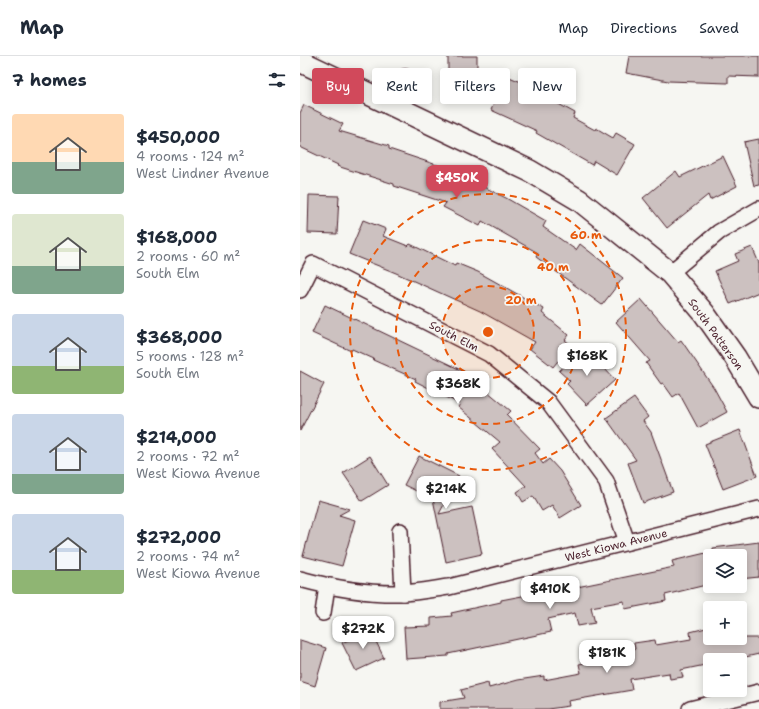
<!DOCTYPE html>
<meta charset="utf-8">
<style>
body{margin:0;font-family:"Shantell Sans",sans-serif;background:#f6f6f7;color:#1f2937;height:100vh;display:flex;flex-direction:column;font-size:15px;white-space:nowrap}
*{box-sizing:border-box;margin:0}
p{font-size:13px;color:#747a83}
.icon{flex:none;width:22px;height:22px;fill:none;stroke:currentColor;stroke-width:2;stroke-linecap:round;stroke-linejoin:round}
.map{position:relative;flex:1;overflow:hidden}
.panel{display:flex;flex-direction:column;background:#fff;width:300px}
.panel>*{flex:none}
.top-card{position:absolute;left:12px;top:12px;width:380px;height:36px;display:flex;gap:8px}
.buttons{position:absolute;left:403px;top:493px;display:grid;gap:8px}
.buttons a{display:grid;place-items:center;width:44px;height:44px;border-radius:4px;background:#fff;box-shadow:0 2px 10px #0003;font-size:20px}
.price{position:absolute;translate:-50% -34px;padding:0 9px;border-radius:8px;background:#fff;color:#222;font-size:13px;line-height:26px;filter:drop-shadow(0 1px 2px #0008)}
.price::after{content:'';position:absolute;left:50%;top:24px;width:12px;height:9px;margin-left:-6px;background:inherit;clip-path:polygon(0 0,100% 0,50% 100%)}
.price.on{background:#d1495b;color:#fff}
ul{padding:0;list-style:none}
li{display:flex;align-items:center;gap:12px;height:100px;padding:0 12px}
li span{display:grid;place-items:center;flex:none;width:112px;height:80px;border-radius:4px;color:#555}
li>.icon{margin-inline-start:auto}
span .icon{width:48px;height:48px;fill:#fffc;stroke-width:1}
li b{font-size:17px}
h2{display:flex;justify-content:space-between;align-items:center;height:48px;padding:0 12px;font-size:17px}
.tag{padding:0 14px;border-radius:4px;background:#fff;box-shadow:0 2px 10px #0003;font-size:14px;line-height:36px}
.tag.on{background:#d1495b;color:#fff}
header{display:flex;align-items:center;gap:24px;box-sizing:border-box;height:56px;padding:0 20px;background:#fff;border-bottom:1px solid #e0e1e3}
header strong{font-size:19px}
nav{display:flex;gap:22px;margin-inline-start:auto;font-size:14px}
main{display:flex;flex:1;min-height:0}
.map>svg:first-child{display:block}
.building{fill:#ccc1c0;stroke:#4a1f2b}
.lines{fill:none;stroke-linecap:round;stroke-linejoin:round}
.street-casing{stroke:#4a1f2b;stroke-width:18}
.secondary-casing{stroke:#4a1f2b;stroke-width:24}
.street{stroke:#f6f6f2;stroke-width:15}
.secondary{stroke:#f6f6f2;stroke-width:21}
.ring{fill:none;stroke:#e8590c;stroke-width:2;stroke-dasharray:7 5}
.labels{text-anchor:middle;stroke-width:3.5;stroke-linejoin:round;paint-order:stroke}
.street-label{font-size:11px;fill:#4a1f2b;stroke:#f6f6f2}
.centre{fill:#e8590c;stroke:#f6f6f2;stroke-width:2}
.ring-label{font-size:12px;text-anchor:middle;font-weight:bold;fill:#e8590c;stroke:#f6f6f2;stroke-width:3.5;stroke-linejoin:round;paint-order:stroke}
</style>
<header>
<strong>Map</strong>
<nav><a>Map</a><a>Directions</a><a>Saved</a></nav>
</header>
<main>
<section class="panel">
<h2>7 homes<svg class="icon" aria-label="filters" viewBox="0 0 24 24"><path d="M4 7h16M4 17h16"/><circle cx="9" cy="7" r="2"/><circle cx="15" cy="17" r="2"/></svg></h2>
<ul>
<li><span style="background:linear-gradient(#ffd9b3 60%,#7fa58c 0)"><svg class="icon" aria-label="home" viewBox="0 0 24 24"><path d="M3 11l9-7 9 7M6 9v11h12V9"/></svg></span><div><b>$450,000</b><p>4 rooms · 124 m²</p><p>West Lindner Avenue</p></div></li>
<li><span style="background:linear-gradient(#dfe7d0 65%,#7fa58c 0)"><svg class="icon" aria-label="home" viewBox="0 0 24 24"><path d="M3 11l9-7 9 7M6 9v11h12V9"/></svg></span><div><b>$168,000</b><p>2 rooms · 60 m²</p><p>South Elm</p></div></li>
<li><span style="background:linear-gradient(#c9d6e8 65%,#8fb573 0)"><svg class="icon" aria-label="home" viewBox="0 0 24 24"><path d="M3 11l9-7 9 7M6 9v11h12V9"/></svg></span><div><b>$368,000</b><p>5 rooms · 128 m²</p><p>South Elm</p></div></li>
<li><span style="background:linear-gradient(#c9d6e8 75%,#7fa58c 0)"><svg class="icon" aria-label="home" viewBox="0 0 24 24"><path d="M3 11l9-7 9 7M6 9v11h12V9"/></svg></span><div><b>$214,000</b><p>2 rooms · 72 m²</p><p>West Kiowa Avenue</p></div></li>
<li><span style="background:linear-gradient(#c9d6e8 70%,#8fb573 0)"><svg class="icon" aria-label="home" viewBox="0 0 24 24"><path d="M3 11l9-7 9 7M6 9v11h12V9"/></svg></span><div><b>$272,000</b><p>2 rooms · 74 m²</p><p>West Kiowa Avenue</p></div></li>
</ul>
</section>
<div class="map">
<svg width="459" height="653" viewBox="0 0 459 653">
<rect width="100%" height="100%" fill="#f6f6f2"/>
<filter id="ink" filterUnits="userSpaceOnUse"><feTurbulence type="fractalNoise" baseFrequency=".025" numOctaves="2"/><feDisplacementMap in="SourceGraphic" scale="8" xChannelSelector="R" yChannelSelector="G"/><feConvolveMatrix kernelMatrix="1 2 1 2 8 2 1 2 1" color-interpolation-filters="sRGB"/></filter>
<g filter="url(#ink)">
<g class="building">
<path d="M 148,0 L 177,0 L 177,33 L 148,34 Z"/>
<path d="M 329,0 L 459,0 L 459,21 L 428,20 L 428,27 L 368,25 L 326,17 Z"/>
<path d="M 207,20 L 228,29 L 225,35 L 252,47 L 253,45 L 275,57 L 273,62 L 295,74 L 296,72 L 313,82 L 316,77 L 335,88 L 317,119 L 294,105 L 292,109 L 236,77 L 237,75 L 191,54 Z"/>
<path d="M 4,49 L 43,68 L 39,75 L 89,90 L 89,93 L 146,112 L 206,142 L 246,165 L 243,171 L 276,194 L 280,188 L 323,222 L 302,249 L 236,201 L 238,197 L 182,165 L 180,170 L 143,151 L 146,147 L 94,130 L 94,128 L 37,110 L 38,109 L 0,91 L 0,57 Z"/>
<path d="M 459,83 L 459,129 L 454,130 L 444,86 Z"/>
<path d="M 423,100 L 437,130 L 410,144 L 408,139 L 367,172 L 343,142 L 376,115 L 380,121 Z"/>
<path d="M 9,139 L 39,140 L 37,178 L 8,177 Z"/>
<path d="M 63,164 L 86,173 L 83,180 L 108,190 L 110,188 L 155,210 L 156,207 L 178,216 L 244,253 L 242,257 L 269,279 L 265,284 L 271,289 L 253,311 L 230,293 L 235,286 L 180,255 L 96,217 L 49,198 Z"/>
<path d="M 452,191 L 459,207 L 459,236 L 430,248 L 415,215 L 438,205 L 435,198 Z"/>
<path d="M 341,243 L 378,286 L 381,284 L 414,332 L 427,356 L 398,372 L 379,337 L 373,341 L 363,327 L 361,328 L 346,307 L 350,305 L 316,266 Z"/>
<path d="M 25,249 L 163,315 L 211,355 L 207,359 L 240,393 L 235,397 L 243,408 L 249,403 L 260,415 L 281,449 L 260,462 L 252,449 L 242,455 L 233,440 L 223,446 L 217,436 L 226,430 L 192,393 L 200,386 L 158,351 L 160,348 L 115,325 L 116,323 L 73,304 L 74,303 L 52,293 L 51,295 L 12,277 Z"/>
<path d="M 280,296 L 291,305 L 295,302 L 315,324 L 287,349 L 267,328 L 270,325 L 259,315 Z"/>
<path d="M 0,315 L 24,328 L 0,375 Z"/>
<path d="M 334,342 L 348,361 L 343,365 L 351,376 L 373,436 L 343,447 L 328,407 L 336,404 L 306,362 Z"/>
<path d="M 440,374 L 457,420 L 423,433 L 405,388 Z"/>
<path d="M 70,400 L 88,429 L 62,445 L 43,417 Z"/>
<path d="M 119,400 L 159,420 L 139,458 L 172,451 L 182,498 L 146,506 L 133,443 L 104,429 Z"/>
<path d="M 18,444 L 50,453 L 39,459 L 55,464 L 42,510 L 3,500 Z"/>
<path d="M 459,486 L 459,521 L 440,523 L 440,500 L 413,500 L 413,492 Z"/>
<path d="M 410,496 L 410,528 L 365,539 L 366,545 L 325,553 L 324,545 L 291,551 L 295,567 L 278,570 L 275,557 L 248,563 L 251,576 L 148,598 L 148,600 L 106,603 L 104,571 L 131,570 L 131,562 L 152,560 L 151,557 L 201,546 L 201,544 L 243,536 L 243,538 L 374,511 L 372,505 Z"/>
<path d="M 410,571 L 410,582 L 459,582 L 459,598 L 432,604 L 410,604 L 410,608 L 381,614 L 383,621 L 370,623 L 369,617 L 330,623 L 332,634 L 268,645 L 269,650 L 248,653 L 140,653 L 140,646 L 164,642 L 161,634 L 188,627 L 189,632 L 218,624 L 244,620 L 244,624 L 281,617 L 279,608 L 311,602 L 310,597 L 335,593 L 334,587 L 355,584 L 356,589 L 391,583 L 390,576 Z"/>
<path d="M 70,573 L 84,602 L 56,615 L 42,587 Z"/>
<path d="M 0,584 L 26,592 L 15,630 L 0,625 Z"/>
</g>
<g class="lines">
<g class="street-casing">
<g id="street">
<path d="M 92,49 L 105,21"/>
<path d="M 370,217 L 419,176 L 459,153"/>
<path d="M 0,234 L 13,208 L 189,298 L 248,346 L 306,425 L 327,486"/>
<path d="M 100,475 L 103,537"/>
<path d="M 0,523 C 33,532 69,538 103,537 C 118,536 134,533 149,531 L 459,453"/>
<path d="M 23,557 L 27,530"/>
<path d="M 390,653 L 459,636"/>
</g>
</g>
<g class="secondary-casing">
<path id="secondary" d="M 0,5 L 230,115 L 279,144 L 370,217 L 404,257 L 435,301 L 459,341"/>
</g>
<use href="#street" class="street"/>
<use href="#secondary" class="secondary"/>
</g>
</g>
<circle cx="188" cy="276" r="46" fill="#e8590c" fill-opacity=".12"/>
<g class="ring">
<circle cx="188" cy="276" r="46"/>
<circle cx="188" cy="276" r="92"/>
<circle cx="188" cy="276" r="138"/>
</g>
<g class="labels">
<g class="street-label">
<text transform="translate(416 278) rotate(54)" y="4">South Patterson</text>
<text transform="translate(154 280) rotate(27)" y="4">South Elm</text>
<text transform="translate(316 489) rotate(-14)" y="4">West Kiowa Avenue</text>
</g>
</g>
<circle cx="188" cy="276" r="6" class="centre"/>
<g class="ring-label">
<text x="286" y="183">60 m</text>
<text x="253" y="215">40 m</text>
<text x="221" y="248">20 m</text>
</g>
</svg>
<div class="buttons">
<a><svg class="icon" aria-label="layers" viewBox="0 0 24 24"><path d="M12 4l9 5-9 5-9-5zM3 14l9 5 9-5"/></svg></a>
<a>+</a>
<a>−</a>
</div>
<b class="price on" style="left:157px;top:143px">$450K</b>
<b class="price" style="left:287px;top:321px">$168K</b>
<b class="price" style="left:158px;top:349px">$368K</b>
<b class="price" style="left:146px;top:454px">$214K</b>
<b class="price" style="left:250px;top:554px">$410K</b>
<b class="price" style="left:63px;top:594px">$272K</b>
<b class="price" style="left:307px;top:618px">$181K</b>
<div class="top-card">
<a class="tag on">Buy</a>
<a class="tag">Rent</a>
<a class="tag">Filters</a>
<a class="tag">New</a>
</div>
</div>
</main>
